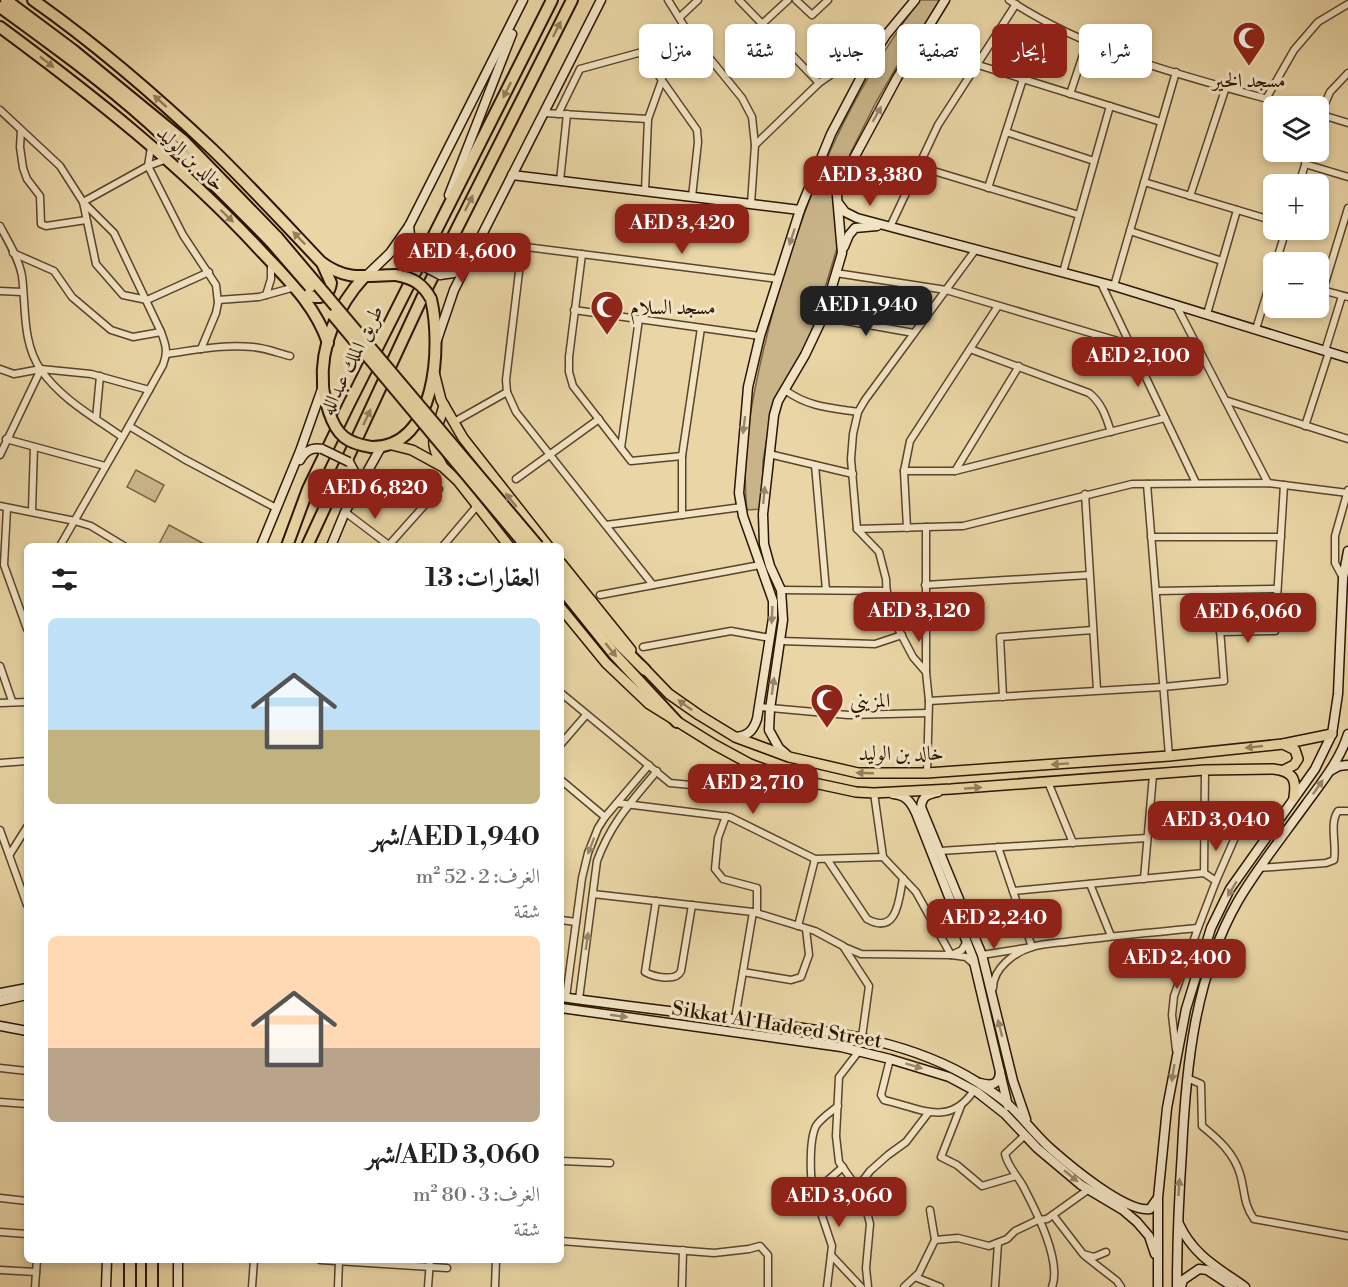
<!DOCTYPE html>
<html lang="ar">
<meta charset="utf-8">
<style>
body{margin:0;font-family:"Libre Bodoni",Amiri,serif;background:#f6f6f6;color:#222;direction:rtl;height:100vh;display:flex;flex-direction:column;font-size:22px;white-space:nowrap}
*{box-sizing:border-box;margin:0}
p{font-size:20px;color:#767676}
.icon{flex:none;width:33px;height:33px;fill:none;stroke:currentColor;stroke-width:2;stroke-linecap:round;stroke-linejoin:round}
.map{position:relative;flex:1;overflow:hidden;direction:ltr}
.details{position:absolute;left:24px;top:543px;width:540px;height:720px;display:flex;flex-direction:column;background:#fff;border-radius:9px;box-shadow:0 3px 9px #0003;direction:rtl}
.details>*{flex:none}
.hud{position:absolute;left:582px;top:24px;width:570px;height:54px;direction:rtl;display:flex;gap:12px}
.tools{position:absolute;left:1263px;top:96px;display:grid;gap:12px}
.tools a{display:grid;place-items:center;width:66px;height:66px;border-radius:9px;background:#fff;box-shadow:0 3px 9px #0003;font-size:30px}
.price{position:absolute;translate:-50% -51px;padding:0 14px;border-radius:12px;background:#8f2418;color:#fff;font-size:20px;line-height:39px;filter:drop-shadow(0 2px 3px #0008)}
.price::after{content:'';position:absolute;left:50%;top:36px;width:18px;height:14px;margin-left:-9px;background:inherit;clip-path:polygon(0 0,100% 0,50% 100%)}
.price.on{background:#222;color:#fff}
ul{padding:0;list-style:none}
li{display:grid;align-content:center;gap:12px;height:318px;padding:0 24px}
li span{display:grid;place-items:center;height:186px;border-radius:9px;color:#555}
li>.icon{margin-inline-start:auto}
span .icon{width:108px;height:108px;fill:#fffc;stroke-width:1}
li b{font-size:26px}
h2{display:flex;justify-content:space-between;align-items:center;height:72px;padding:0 24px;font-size:26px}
.chip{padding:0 21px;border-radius:9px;background:#fff;box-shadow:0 3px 9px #0003;font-size:21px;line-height:54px}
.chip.on{background:#8f2418;color:#fff}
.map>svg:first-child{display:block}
.park{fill:#c9b489;stroke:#7a6444;stroke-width:1.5}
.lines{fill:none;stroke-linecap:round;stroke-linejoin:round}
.street-casing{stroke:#5a4429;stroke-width:9}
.secondary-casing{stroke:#2b1400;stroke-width:11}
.primary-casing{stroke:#2b1400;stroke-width:12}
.highway-casing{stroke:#2b1400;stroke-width:14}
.street{stroke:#f1e4c4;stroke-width:6}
.secondary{stroke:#f1e4c4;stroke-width:8}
.primary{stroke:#e9d5a5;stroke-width:9}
.highway{stroke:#e9d5a5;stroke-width:10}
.secondary-bridge-casing{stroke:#2b1400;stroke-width:11;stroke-linecap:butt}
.highway-bridge-casing{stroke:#2b1400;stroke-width:14;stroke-linecap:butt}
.secondary-bridge{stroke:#f1e4c4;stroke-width:8}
.highway-bridge{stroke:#e9d5a5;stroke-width:10}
.oneway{fill:#947e5b}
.oneway2{fill:#98866c}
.labels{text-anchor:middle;stroke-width:6;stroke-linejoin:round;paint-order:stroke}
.poi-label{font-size:20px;fill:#2b1400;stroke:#f1e4c4;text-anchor:start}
.street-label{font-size:20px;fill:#2b1400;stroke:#f1e4c4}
</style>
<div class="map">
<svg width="1348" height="1287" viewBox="0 0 1348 1287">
<rect width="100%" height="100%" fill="#e9d5a5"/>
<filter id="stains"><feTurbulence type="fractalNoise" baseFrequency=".00333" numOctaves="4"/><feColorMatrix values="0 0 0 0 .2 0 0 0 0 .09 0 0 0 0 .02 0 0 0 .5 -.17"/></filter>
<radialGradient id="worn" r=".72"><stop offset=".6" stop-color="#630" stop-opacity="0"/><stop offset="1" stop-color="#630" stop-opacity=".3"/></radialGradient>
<g class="park">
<path d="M 919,0 L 941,0 L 900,61 L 876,102 L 851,152 L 833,197 L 838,245 L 806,350 L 772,409 L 763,461 L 762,509 L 747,510 C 741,457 751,403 763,352 C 784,262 815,173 860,92 C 878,60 898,30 919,0 Z"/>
<path d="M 136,470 L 164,485 L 155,502 L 127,487 Z"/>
<path d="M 169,525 L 206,545 L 206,546 L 164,546 L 159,544 Z"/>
</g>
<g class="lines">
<g class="street-casing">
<g id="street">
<path d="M 668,0 L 686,29 L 742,98 L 752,117 L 755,145 L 751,204"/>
<path d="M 739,0 L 819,83"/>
<path d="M 796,0 L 812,15 L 828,0"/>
<path d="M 1009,0 C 1094,56 1196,79 1293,106"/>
<path d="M 680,17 L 698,0"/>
<path d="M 762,24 L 788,0"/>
<path d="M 642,52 L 697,130 L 698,142 L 692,197"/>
<path d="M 975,64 L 1161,122"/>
<path d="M 1070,94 L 1087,43"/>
<path d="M 1266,99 L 1294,50 L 1318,22 L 1348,4"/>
<path d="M 0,110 L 60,166 L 83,202 L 114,233 L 161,332 C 166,345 168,352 163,365 L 129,426 L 184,459 L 276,508"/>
<path d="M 544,113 L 648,119"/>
<path d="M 558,114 L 580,69 L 642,52 L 686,29"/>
<path d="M 1319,114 L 1348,123"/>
<path d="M 1318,120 L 1330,92 L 1348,73"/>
<path d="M 21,130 L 20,147 L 23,168 L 27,179 L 40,196 L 41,224 L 46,226 L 86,220"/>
<path d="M 1006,132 L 1094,161"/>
<path d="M 755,145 L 819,83 L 883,38"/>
<path d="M 151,147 L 148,166 L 183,235 L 216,285 L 218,303 L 216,313 L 201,349"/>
<path d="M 167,159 L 148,166 L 83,202 L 96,264 L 123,295 L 147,300 L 209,272"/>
<path d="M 1305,164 L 1348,177"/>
<path d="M 917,166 L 1079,215"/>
<path d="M 560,181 L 567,114"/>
<path d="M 1144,182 L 1274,221"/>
<path d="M 1299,184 L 1309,152"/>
<path d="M 988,188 L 1023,79"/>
<path d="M 645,191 L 648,119 L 662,80"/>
<path d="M 1190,196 L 1226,87"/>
<path d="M 0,226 C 8,241 19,259 22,276 C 26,307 22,343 41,370 C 61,399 94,417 122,437"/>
<path d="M 890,227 L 938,125 L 1016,4"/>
<path d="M 1130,231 L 1222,261"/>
<path d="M 479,241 L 778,279"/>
<path d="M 522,247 L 506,380 L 507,392 L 516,412 L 653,585"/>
<path d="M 13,253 L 54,271 L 72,297 L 111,330 L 133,337 L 161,332"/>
<path d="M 582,254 L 569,357 L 569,372 L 573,386 L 631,461 L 682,456"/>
<path d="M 1276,262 L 1286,230"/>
<path d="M 1063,272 L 1110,106"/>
<path d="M 836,273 L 946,290 L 1131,345"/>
<path d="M 1101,283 L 1196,483"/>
<path d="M 1114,286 L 1176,72"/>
<path d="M 1318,289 L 1348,297"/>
<path d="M 1323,290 L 1348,208"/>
<path d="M 0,291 L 22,292"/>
<path d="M 266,295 L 271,279 L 271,264"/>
<path d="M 218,300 L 259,297 L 295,287"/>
<path d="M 1176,305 L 1268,483"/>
<path d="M 574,310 L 760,336"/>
<path d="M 1207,314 L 1237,210"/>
<path d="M 823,317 L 914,333"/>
<path d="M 1256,329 L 1274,270"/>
<path d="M 970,349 L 1089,393 C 1102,403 1106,417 1111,432"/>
<path d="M 1325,351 L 1342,296"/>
<path d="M 167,354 C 195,350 224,344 253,347 C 265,348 278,353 290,356"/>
<path d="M 0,369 L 14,374 L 41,369 L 91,374 L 149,390"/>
<path d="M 785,390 C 808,407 831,408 858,412"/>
<path d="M 1225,400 L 1348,439"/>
<path d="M 96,419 L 100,376"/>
<path d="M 454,422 L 507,392"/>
<path d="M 1305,426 L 1329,352"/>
<path d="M 6,439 L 105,466"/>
<path d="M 621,448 L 639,319"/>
<path d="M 769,454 L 853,474"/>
<path d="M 0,455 L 41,369"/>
<path d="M 815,465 L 826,590"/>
<path d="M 904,471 L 955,471 L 1165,418"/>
<path d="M 955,471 L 1019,366"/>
<path d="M 516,479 L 599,419"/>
<path d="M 1147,484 L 1169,756"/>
<path d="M 1085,494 L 1097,690"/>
<path d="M 0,506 L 75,521 L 91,526 L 124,546"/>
<path d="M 7,508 L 4,565 L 27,629"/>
<path d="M 32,511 L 34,447"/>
<path d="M 345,512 L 390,546"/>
<path d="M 682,515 L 682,456 L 701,328"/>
<path d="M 606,525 L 742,507"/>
<path d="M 926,527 L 926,672"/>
<path d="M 907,528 L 904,471 L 910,441 L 998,306"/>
<path d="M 857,529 L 963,526 L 1132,484 L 1268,483 L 1348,493"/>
<path d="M 1151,537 L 1281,537"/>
<path d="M 389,545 L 439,489"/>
<path d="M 60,546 L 129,426"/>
<path d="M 443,546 L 476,507"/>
<path d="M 1343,578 L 1335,563 L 1335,536 L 1348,490"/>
<path d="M 925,585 L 1089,575"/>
<path d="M 781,590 L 887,591"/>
<path d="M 1156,591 L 1277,589"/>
<path d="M 600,595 L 760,565"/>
<path d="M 1220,632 L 1275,631 L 1284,485"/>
<path d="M 780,641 L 875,644 L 902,635"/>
<path d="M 643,647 L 731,631 L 770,638"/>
<path d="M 0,666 L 12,701"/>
<path d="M 561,693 L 670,783 L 733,789 L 739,788 L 745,780 L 750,764"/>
<path d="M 1003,697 L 1000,637 L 1093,630"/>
<path d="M 929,701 L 1163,687 L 1224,681 L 1217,590"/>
<path d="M 0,703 L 27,702"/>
<path d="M 759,707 L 848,715 L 928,713"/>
<path d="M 561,744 L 586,715"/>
<path d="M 0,763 L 27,761"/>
<path d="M 927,773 L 929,701 L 926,672 L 913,657 L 894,621 L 887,601 L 886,579 L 879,552 L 857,529 L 851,459 L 853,434 L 858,412 L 865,400 L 976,249"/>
<path d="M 561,780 L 605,817"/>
<path d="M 745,780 L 762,783 L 764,781"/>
<path d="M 1048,782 L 1073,843"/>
<path d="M 874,793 L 883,857 L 916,892 L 951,955 L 962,950 L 967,941"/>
<path d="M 617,803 L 730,817 L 815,859 L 883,857"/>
<path d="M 726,816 L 718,838 L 715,869 L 723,879 L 757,888 L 757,913"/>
<path d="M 0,830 L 27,905"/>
<path d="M 940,851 L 1147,838"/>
<path d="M 10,854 L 27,827"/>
<path d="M 827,859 L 867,919 C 898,936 899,898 903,878"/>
<path d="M 1259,868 L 1326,863 L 1334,860 C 1337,845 1329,823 1338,811 L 1348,811"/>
<path d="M 1204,873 L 1205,770"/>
<path d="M 1144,879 L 1153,775"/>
<path d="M 1216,881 L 1237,833"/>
<path d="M 1090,884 L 1111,936"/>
<path d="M 1013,891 L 1204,873 L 1216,881 L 1198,928"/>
<path d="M 593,894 L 753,912 L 815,931 L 843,946 L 869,986 L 862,1037"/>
<path d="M 656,901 L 645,972 C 654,977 676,982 681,971 L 692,905"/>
<path d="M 561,920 L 576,922"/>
<path d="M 798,926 L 815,859"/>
<path d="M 844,947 L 861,954 L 951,955 L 966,957 L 974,964"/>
<path d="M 982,955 L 1032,947 L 998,847"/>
<path d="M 743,972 L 791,980 L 801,977 L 809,955 L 806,929"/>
<path d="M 993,988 C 993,968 1015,952 1032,947 C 1045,943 1060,943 1073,941 C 1115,936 1156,932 1198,928 L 1174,996 L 1172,1015 L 1176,1050"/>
<path d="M 566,997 L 582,878 L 588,853 L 598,828 L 605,817 L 649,765"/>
<path d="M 579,999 L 597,861 C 611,823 631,802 657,771"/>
<path d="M 735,1019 L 753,912"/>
<path d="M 859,1051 L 839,1077 L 836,1136 L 839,1162 L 863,1196 L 870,1224 L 866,1268 L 868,1287"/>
<path d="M 890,1059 L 881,1095 L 884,1100 C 919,1108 950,1128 974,1090"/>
<path d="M 0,1068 L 27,1071"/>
<path d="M 1187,1078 L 1201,1084 L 1202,1126 C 1218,1139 1234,1153 1240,1174 C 1245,1190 1243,1204 1254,1219 L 1348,1236"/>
<path d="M 0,1102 L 27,1104"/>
<path d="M 961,1106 L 941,1157 L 957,1165 L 982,1186 L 1016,1176"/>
<path d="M 1025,1135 L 1005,1154 C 1008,1167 1017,1175 1023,1186 C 1036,1211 1062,1261 1052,1287"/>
<path d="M 561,1161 L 610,1163"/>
<path d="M 858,1187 L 870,1171 L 888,1155 L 906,1142 L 929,1112"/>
<path d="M 0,1198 L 27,1201"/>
<path d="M 816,1198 C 809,1185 809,1140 816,1126 C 821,1118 831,1112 838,1106"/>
<path d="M 930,1210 L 935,1240"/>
<path d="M 1053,1215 L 1083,1254 L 1094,1257 L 1106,1252"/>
<path d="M 0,1232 L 27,1234"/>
<path d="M 561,1241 L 714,1253 L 749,1249 L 760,1246 L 768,1255 L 768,1287"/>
<path d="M 831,1255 L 861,1287"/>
<path d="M 1085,1256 L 1117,1281 L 1121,1287"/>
<path d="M 320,1260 L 447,1268"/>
<path d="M 0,1270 L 36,1272"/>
<path d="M 915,1277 L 940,1287"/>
<path d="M 35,1287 L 37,1260"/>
<path d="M 252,1287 L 254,1260"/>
<path d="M 338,1287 L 339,1261"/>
<path d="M 428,1287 L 430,1260"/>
<path d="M 495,1287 L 496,1260"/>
<path d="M 682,1287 L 683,1250"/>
<path d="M 827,1287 L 832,1246 L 816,1198 L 820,1187 L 843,1167"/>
<path d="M 904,1287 L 919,1273 L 935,1240 L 958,1238 L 989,1246 L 1007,1239 L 1015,1231 L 1038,1220 L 1047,1219 L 1089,1189"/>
<path d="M 995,1287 L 998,1243"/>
</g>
</g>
<g class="secondary-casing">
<g id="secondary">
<path d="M 512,175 L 800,210"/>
<path d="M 449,195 L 512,34"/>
<path d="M 839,204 L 845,212 L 857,218 L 1114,286 L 1348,358"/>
<path d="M 409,226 L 410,235 L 406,249 L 412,260"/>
<path d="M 844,247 L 849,235 L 855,228 L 877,226"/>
<path d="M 440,275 L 454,273 L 462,262 L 470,256"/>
<path d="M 365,277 L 390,253 L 409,226 L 523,0"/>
<path d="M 437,340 L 454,290 L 601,0"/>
<path d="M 300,460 C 305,451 311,447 322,449"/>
<path d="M 349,462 L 355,473 L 356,490"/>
<path d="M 261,546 L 300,451 L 323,386"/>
<path d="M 331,546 L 345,512 L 381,447"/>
<path d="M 735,737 C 748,736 753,731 757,719 L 773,618 L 773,601 L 743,516 L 739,493 L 748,387 L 760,336 L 800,210 L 831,134 L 870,60 L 886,35 L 915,0"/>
<path d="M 787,755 L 779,748 L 769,730 L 770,709 L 783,620 L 781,590 L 770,566 L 764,544 L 763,514 L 774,415 L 778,401 L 805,355 L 823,317 L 842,253 L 837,196 L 840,184 L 897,78 L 945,0"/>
<path d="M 1330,771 L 1339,766 L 1348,765"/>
<path d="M 938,792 C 928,794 922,796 921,807 L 982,955 L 1013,1081 L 1026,1119"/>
<path d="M 893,794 C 906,795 911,802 916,813 L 973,958 L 1008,1106"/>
<path d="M 0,993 L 27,988"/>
<path d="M 561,997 C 624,1006 687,1013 750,1021 C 828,1031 909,1039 977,1082 C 988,1089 1000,1097 1010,1106 C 1024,1119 1036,1136 1051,1149 C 1069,1165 1126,1213 1150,1209 L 1157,1199"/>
<path d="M 0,1001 L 27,995"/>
<path d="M 561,1008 L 841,1047 L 890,1059 L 949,1077 L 977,1092 L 1005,1114 L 1037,1148 L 1081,1185 L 1123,1210 L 1137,1222 L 1149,1236 L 1155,1254"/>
<path d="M 0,1026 L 27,1031"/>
<path d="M 980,1083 C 992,1086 999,1085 1000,1072"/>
<path d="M 1179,1224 C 1194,1256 1217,1267 1245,1287"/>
<path d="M 106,1287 L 107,1260"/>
<path d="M 178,1287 L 178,1260"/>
<path d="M 1158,1287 L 1158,1198 L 1167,1108 L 1186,1009 L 1211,928 L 1230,889 L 1315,769 L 1332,734 L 1338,694 L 1343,578 L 1348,551"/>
<path d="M 1177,1287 C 1177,1241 1179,1196 1182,1151 C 1186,1066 1195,976 1238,901 C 1258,867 1283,836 1306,804 C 1322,782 1340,760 1348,734"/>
<path d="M 1181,1287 L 1183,1280 L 1199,1269 L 1207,1270 L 1233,1287"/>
</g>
</g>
<g class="primary-casing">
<g id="primary">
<path d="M 434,372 L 441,400 L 463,438 L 548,546"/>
<path d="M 392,445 L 412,450 L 443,467 L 458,481 L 509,546"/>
<path d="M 442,465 C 426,438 437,434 444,405"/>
<path d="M 561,563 L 631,650"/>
<path d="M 561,608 L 606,663 L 649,704 L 715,745 L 750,764 L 786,777 L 856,792 L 874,793 L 951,789 L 1205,770 L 1273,769 C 1292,771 1297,778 1294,797"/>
<path d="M 642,666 L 669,694 L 699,715 L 735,737 L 789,757 L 858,773 L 927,773 L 1169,756 L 1283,744 L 1332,734"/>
<path d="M 1283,744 L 1295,750 L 1298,759 L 1294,765 L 1284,770"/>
</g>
</g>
<g class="highway-casing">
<g id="highway">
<path d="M 6,0 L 73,50 L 183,140 L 277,237"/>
<path d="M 33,0 C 97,45 156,96 213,150 C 250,186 285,224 321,262 C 348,282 365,275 396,275"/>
<path d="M 0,7 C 51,44 102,81 149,123 C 191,161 231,201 271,242"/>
<path d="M 0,27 C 92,95 181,165 259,249 C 286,278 315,304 328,343"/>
<path d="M 300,293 C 314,298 328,302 331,283 L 322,263"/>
<path d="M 329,412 C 327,404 323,394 323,385 C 320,345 338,305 364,277"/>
<path d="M 371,447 C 437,448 442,346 431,299"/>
<path d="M 287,546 L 308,489 L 348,406 L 552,0"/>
<path d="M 307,546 L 422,298 L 572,0"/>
<path d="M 561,574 L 618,643 L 645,670"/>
<path d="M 561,588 L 614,654 L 677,722"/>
<path d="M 130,1260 L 130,1287"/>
<path d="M 152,1287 L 152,1260"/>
</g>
</g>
<use href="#street" class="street"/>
<use href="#secondary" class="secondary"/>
<use href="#primary" class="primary"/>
<use href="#highway" class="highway"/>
<g class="secondary-bridge-casing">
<g id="secondary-bridge">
<path d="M 412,260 L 440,275"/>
<path d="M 322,449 L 349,462"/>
</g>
</g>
<g class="highway-bridge-casing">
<g id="highway-bridge">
<path d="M 277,237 L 538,546"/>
<path d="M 271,242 L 310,287"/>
<path d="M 396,275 C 413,278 423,284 431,299"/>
<path d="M 333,315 L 526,546"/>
<path d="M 329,412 C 337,436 347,443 371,447"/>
</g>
</g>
<use href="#secondary-bridge" class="secondary-bridge"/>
<use href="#highway-bridge" class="highway-bridge"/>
</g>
<defs><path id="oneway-solid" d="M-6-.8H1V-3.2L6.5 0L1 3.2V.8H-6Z" transform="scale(1.5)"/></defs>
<g class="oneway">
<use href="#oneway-solid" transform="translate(557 29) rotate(-63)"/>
<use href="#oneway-solid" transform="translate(47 62) rotate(38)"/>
<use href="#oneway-solid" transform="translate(507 90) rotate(117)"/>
<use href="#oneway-solid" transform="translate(160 101) rotate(-138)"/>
<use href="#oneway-solid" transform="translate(469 203) rotate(-63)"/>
<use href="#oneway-solid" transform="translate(227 216) rotate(44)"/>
<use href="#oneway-solid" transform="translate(299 238) rotate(-134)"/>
<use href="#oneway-solid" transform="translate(367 417) rotate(-65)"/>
<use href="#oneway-solid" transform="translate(511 500) rotate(-129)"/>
<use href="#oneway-solid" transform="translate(611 650) rotate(51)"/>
<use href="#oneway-solid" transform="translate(685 705) rotate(-144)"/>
<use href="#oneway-solid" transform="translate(1254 747) rotate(174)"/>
<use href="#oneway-solid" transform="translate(1060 764) rotate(176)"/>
<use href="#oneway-solid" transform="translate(865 773) rotate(-178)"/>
<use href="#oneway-solid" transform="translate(973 788) rotate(-4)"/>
</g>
<g class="oneway2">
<use href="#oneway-solid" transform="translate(877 114) rotate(-61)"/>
<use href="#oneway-solid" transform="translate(792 237) rotate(108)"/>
<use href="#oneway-solid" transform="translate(744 425) rotate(97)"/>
<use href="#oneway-solid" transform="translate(764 495) rotate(-85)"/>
<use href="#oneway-solid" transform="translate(772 615) rotate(93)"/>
<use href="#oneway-solid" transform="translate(773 686) rotate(-82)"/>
<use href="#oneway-solid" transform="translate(1318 787) rotate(-55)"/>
<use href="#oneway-solid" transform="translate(591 846) rotate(111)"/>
<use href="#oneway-solid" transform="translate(1232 889) rotate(121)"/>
<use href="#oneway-solid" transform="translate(587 941) rotate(-82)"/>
<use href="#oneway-solid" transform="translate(619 1016) rotate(8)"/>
<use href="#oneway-solid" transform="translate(1000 1028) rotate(-104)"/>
<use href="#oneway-solid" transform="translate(914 1066) rotate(17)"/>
<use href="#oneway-solid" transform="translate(1173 1073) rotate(99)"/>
<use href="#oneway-solid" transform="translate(1071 1176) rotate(40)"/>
<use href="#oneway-solid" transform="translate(1179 1187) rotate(-86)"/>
</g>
<defs>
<g id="mosque-pin" transform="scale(1.725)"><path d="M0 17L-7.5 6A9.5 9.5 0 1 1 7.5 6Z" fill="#8f2418" stroke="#f1e4c4"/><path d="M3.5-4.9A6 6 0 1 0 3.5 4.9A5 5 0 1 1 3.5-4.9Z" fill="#fff"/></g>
</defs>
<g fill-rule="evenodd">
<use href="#mosque-pin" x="1249" y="38"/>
<use href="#mosque-pin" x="607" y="307"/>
<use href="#mosque-pin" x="827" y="700"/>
</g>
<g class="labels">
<g class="poi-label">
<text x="1249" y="87" text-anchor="middle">مسجد الخير</text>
<text x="630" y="314">مسجد السلام</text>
<text x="850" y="707">المزيني</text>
</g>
<g class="street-label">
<text transform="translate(191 158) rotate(43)" y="7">خالد بن الوليد</text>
<text transform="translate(351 360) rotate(-64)" y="7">طريق الملك عبدالله</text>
<text x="901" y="760">خالد بن الوليد</text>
<text transform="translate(777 1024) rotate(9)" y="7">Sikkat Al Hadeed Street</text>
</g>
</g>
<rect width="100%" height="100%" filter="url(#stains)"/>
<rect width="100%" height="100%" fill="url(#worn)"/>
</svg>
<div class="tools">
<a><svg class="icon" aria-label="layers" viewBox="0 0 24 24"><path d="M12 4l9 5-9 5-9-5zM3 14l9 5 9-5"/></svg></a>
<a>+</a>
<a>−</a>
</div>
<b class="price" style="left:870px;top:207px">AED 3,380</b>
<b class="price" style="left:682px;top:255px">AED 3,420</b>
<b class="price" style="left:462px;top:284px">AED 4,600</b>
<b class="price on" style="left:866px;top:337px">AED 1,940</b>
<b class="price" style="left:1138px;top:388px">AED 2,100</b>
<b class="price" style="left:375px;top:520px">AED 6,820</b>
<b class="price" style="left:919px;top:643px">AED 3,120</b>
<b class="price" style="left:1248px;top:644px">AED 6,060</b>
<b class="price" style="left:753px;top:815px">AED 2,710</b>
<b class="price" style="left:1216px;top:852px">AED 3,040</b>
<b class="price" style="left:994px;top:950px">AED 2,240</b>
<b class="price" style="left:1177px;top:990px">AED 2,400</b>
<b class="price" style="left:839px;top:1228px">AED 3,060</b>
<div class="hud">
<a class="chip">شراء</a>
<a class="chip on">إيجار</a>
<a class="chip">تصفية</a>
<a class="chip">جديد</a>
<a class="chip">شقة</a>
<a class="chip">منزل</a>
</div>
<section class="details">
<h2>العقارات: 13<svg class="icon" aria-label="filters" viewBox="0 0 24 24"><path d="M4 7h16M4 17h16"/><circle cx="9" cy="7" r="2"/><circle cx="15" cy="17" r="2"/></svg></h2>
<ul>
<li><span style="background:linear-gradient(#bfe0f5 60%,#c2b280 0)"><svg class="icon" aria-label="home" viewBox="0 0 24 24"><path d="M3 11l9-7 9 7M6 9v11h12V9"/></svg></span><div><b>AED 1,940/شهر</b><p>الغرف: 2 · 52 m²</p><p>شقة</p></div></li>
<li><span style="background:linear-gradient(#ffd9b3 60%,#b9a48a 0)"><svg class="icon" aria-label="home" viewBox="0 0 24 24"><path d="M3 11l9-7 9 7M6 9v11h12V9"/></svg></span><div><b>AED 3,060/شهر</b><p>الغرف: 3 · 80 m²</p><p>شقة</p></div></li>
</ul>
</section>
</div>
